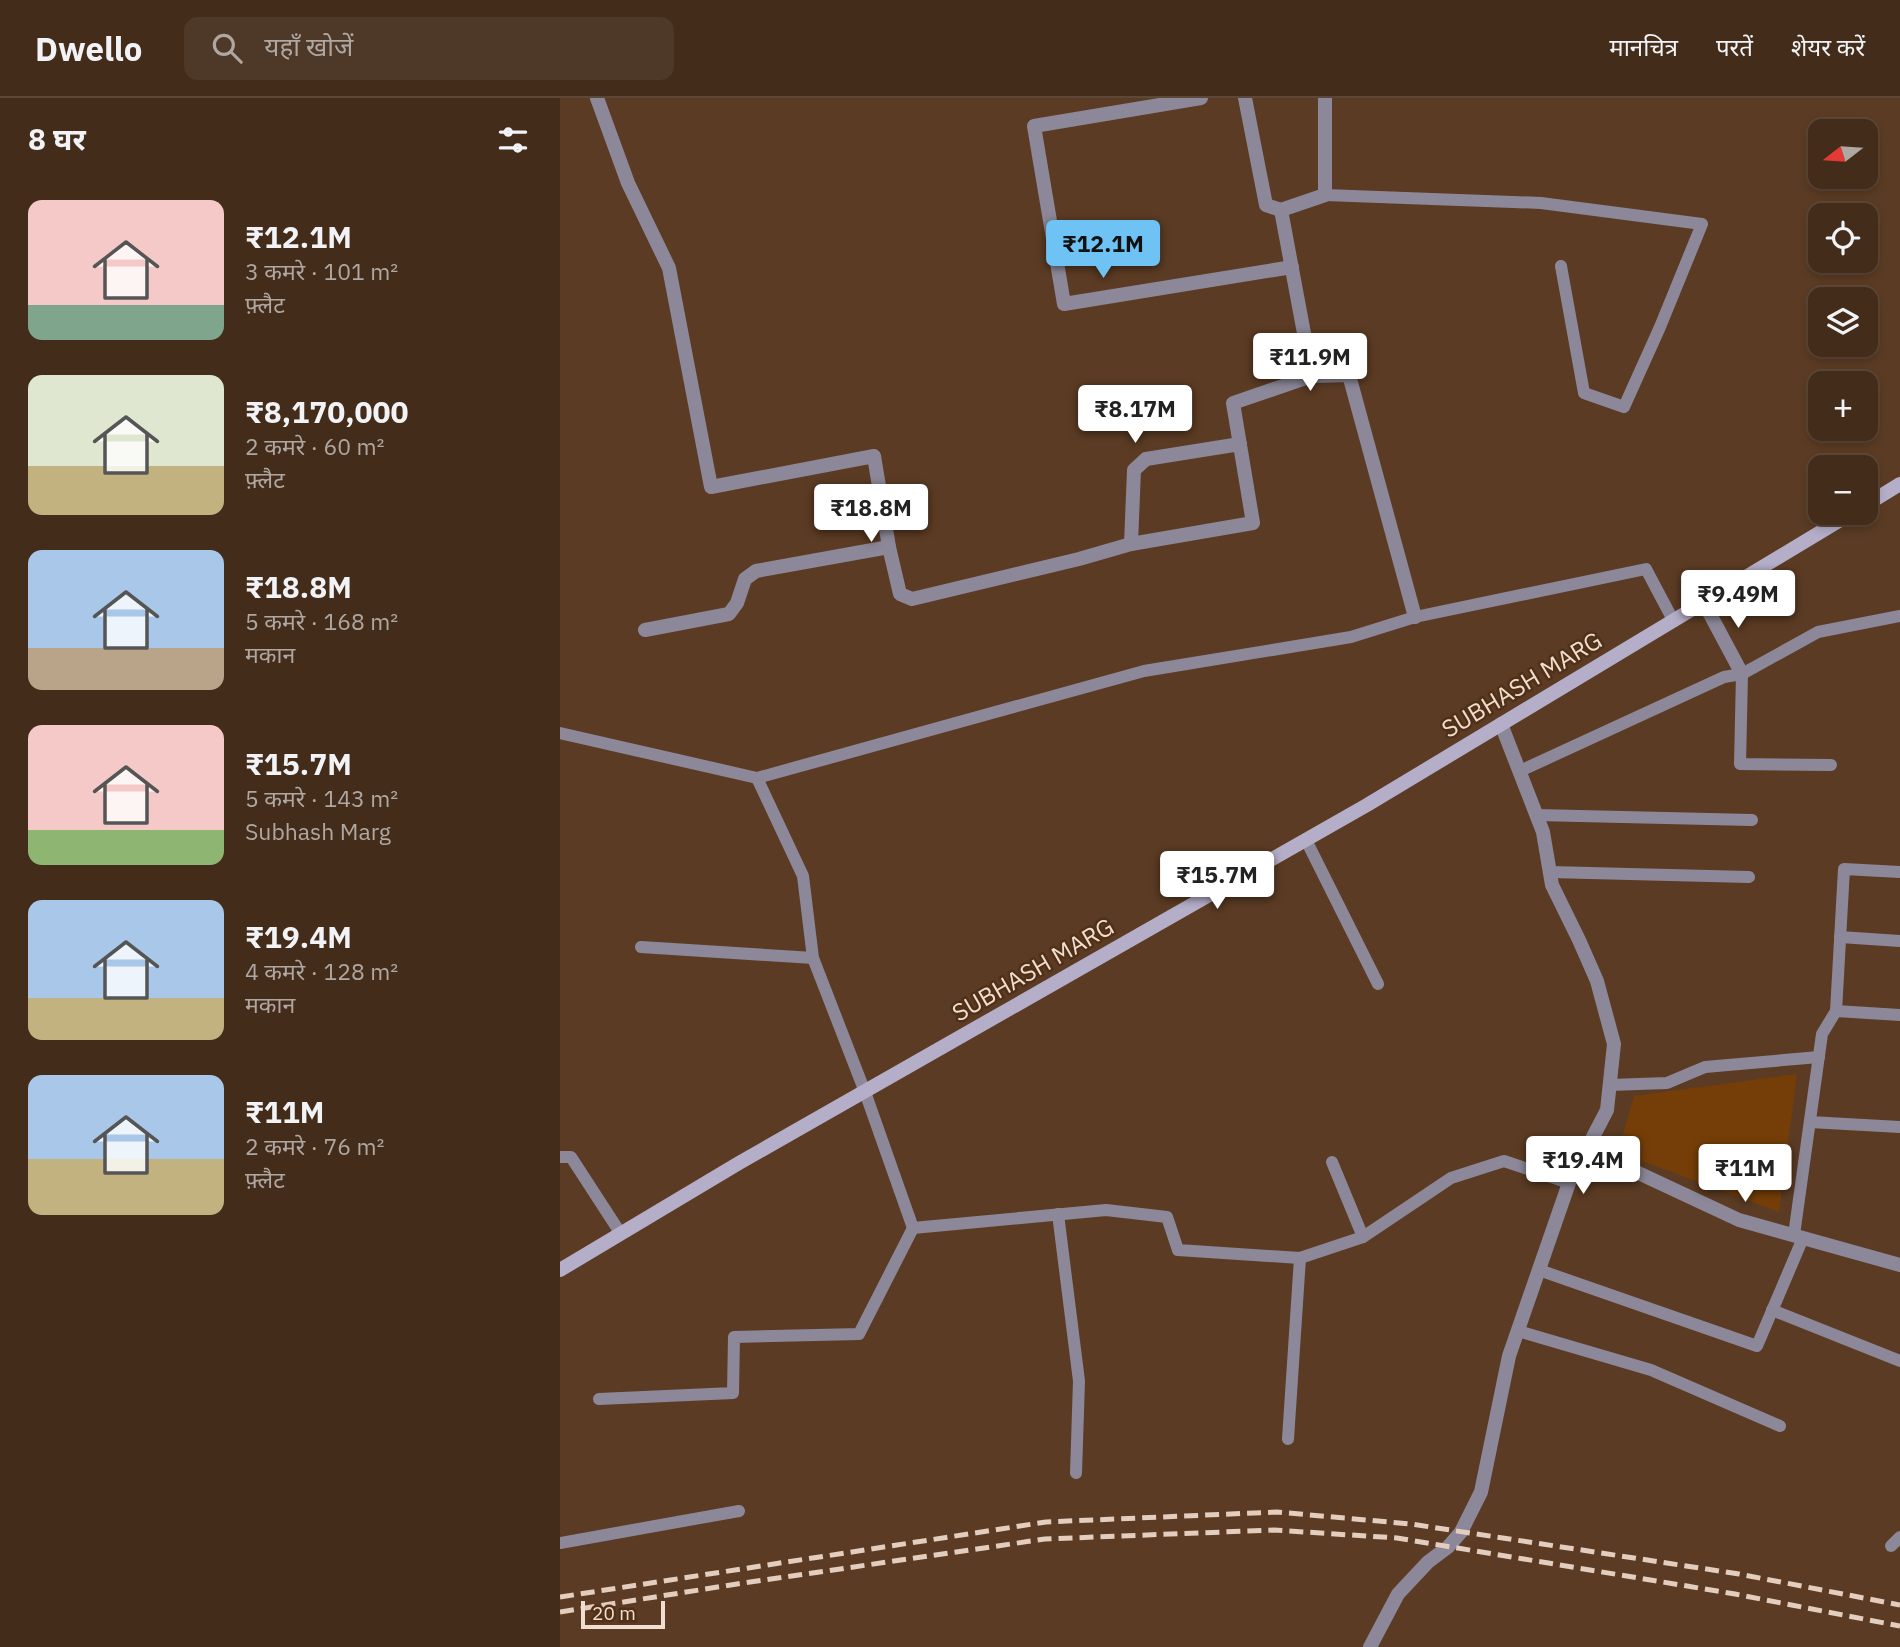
<!DOCTYPE html>
<html lang="hi">
<meta charset="utf-8">
<style>
body{margin:0;font-family:"IBM Plex Sans","Noto Sans Devanagari",sans-serif;background:#4e3827;color:#f1f3f6;height:100vh;display:flex;flex-direction:column;font-size:26px;white-space:nowrap}
*{box-sizing:border-box;margin:0}
p{font-size:23px;color:#afa7a2}
.icon{flex:none;width:38px;height:38px;fill:none;stroke:currentColor;stroke-width:2;stroke-linecap:round;stroke-linejoin:round}
.map{position:relative;flex:1;overflow:hidden}
.panel{display:flex;flex-direction:column;background:#442c1a;width:560px}
.panel>*{flex:none}
.needle{width:46px;rotate:253deg}
.tools{position:absolute;left:1248px;top:21px;display:grid;gap:14px}
.tools a{display:grid;place-items:center;width:70px;height:70px;border-radius:14px;background:#442c1a;box-shadow:0 4px 10px #0003,0 0 0 2px #5c4839;font-size:35px}
.scale{position:absolute;left:21px;bottom:18px;width:84px;box-sizing:border-box;padding-left:7px;border:4px solid #f2ded0;border-top:0;font-size:19px;line-height:24px;white-space:nowrap;color:#f2ded0;-webkit-text-stroke:5px #503118;paint-order:stroke}
.price{position:absolute;translate:-50% -60px;padding:0 16px;border-radius:7px;background:#fff;color:#222;font-size:23px;line-height:46px;filter:drop-shadow(0 2px 4px #0008)}
.price::after{content:'';position:absolute;left:50%;top:42px;width:21px;height:16px;margin-left:-10px;background:inherit;clip-path:polygon(0 0,100% 0,50% 100%)}
.price.selected{background:#6fc2f4;color:#111}
ul{padding:0;list-style:none}
li{display:flex;align-items:center;gap:21px;height:175px;padding:0 28px}
li span{display:grid;place-items:center;flex:none;width:196px;height:140px;border-radius:14px;color:#555}
li>.icon{margin-inline-start:auto}
span .icon{width:84px;height:84px;fill:#fffc;stroke-width:1}
li b{font-size:30px}
h2{display:flex;justify-content:space-between;align-items:center;height:84px;padding:0 28px;font-size:30px}
header{display:flex;align-items:center;gap:42px;box-sizing:border-box;height:98px;padding:0 35px;background:#442c1a;border-bottom:2px solid #5c4839}
header strong{font-size:33px}
nav{display:flex;gap:38px;margin-inline-start:auto;font-size:24px}
.search{width:490px;height:63px;background:#4e3827;display:flex;align-items:center;gap:18px;box-sizing:border-box;padding:0 24px;border-radius:14px;color:#afa7a2;font-size:26px}
main{display:flex;flex:1;min-height:0}
.map>svg:first-child{display:block}
.green{fill:#753e08}
.lines{fill:none;stroke-linecap:round;stroke-linejoin:round}
.service{stroke:#8c8899;stroke-width:12}
.minor{stroke:#8c8899;stroke-width:14}
.secondary{stroke:#b5aec9;stroke-width:14}
.rail{stroke:#e2cdbe;stroke-width:5;stroke-dasharray:14 7;stroke-linecap:butt}
.labels{text-anchor:middle;stroke-width:5;stroke-linejoin:round;paint-order:stroke}
.street-label{font-size:24px;fill:#f2ded0;stroke:#503118}
</style>
<header>
<strong>Dwello</strong>
<div class="search"><svg class="icon" aria-label="search" viewBox="0 0 24 24"><circle cx="10" cy="10" r="6"/><path d="M15 15l6 6"/></svg>यहाँ खोजें</div>
<nav><a>मानचित्र</a><a>परतें</a><a>शेयर करें</a></nav>
</header>
<main>
<section class="panel">
<h2>8 घर<svg class="icon" aria-label="filters" viewBox="0 0 24 24"><path d="M4 7h16M4 17h16"/><circle cx="9" cy="7" r="2"/><circle cx="15" cy="17" r="2"/></svg></h2>
<ul>
<li><span style="background:linear-gradient(#f6c9c9 75%,#7fa58c 0)"><svg class="icon" aria-label="home" viewBox="0 0 24 24"><path d="M3 11l9-7 9 7M6 9v11h12V9"/></svg></span><div><b>₹12.1M</b><p>3 कमरे · 101 m²</p><p>फ़्लैट</p></div></li>
<li><span style="background:linear-gradient(#dfe7d0 65%,#c2b280 0)"><svg class="icon" aria-label="home" viewBox="0 0 24 24"><path d="M3 11l9-7 9 7M6 9v11h12V9"/></svg></span><div><b>₹8,170,000</b><p>2 कमरे · 60 m²</p><p>फ़्लैट</p></div></li>
<li><span style="background:linear-gradient(#a9c7e8 70%,#b9a48a 0)"><svg class="icon" aria-label="home" viewBox="0 0 24 24"><path d="M3 11l9-7 9 7M6 9v11h12V9"/></svg></span><div><b>₹18.8M</b><p>5 कमरे · 168 m²</p><p>मकान</p></div></li>
<li><span style="background:linear-gradient(#f6c9c9 75%,#8fb573 0)"><svg class="icon" aria-label="home" viewBox="0 0 24 24"><path d="M3 11l9-7 9 7M6 9v11h12V9"/></svg></span><div><b>₹15.7M</b><p>5 कमरे · 143 m²</p><p>Subhash Marg</p></div></li>
<li><span style="background:linear-gradient(#a9c7e8 70%,#c2b280 0)"><svg class="icon" aria-label="home" viewBox="0 0 24 24"><path d="M3 11l9-7 9 7M6 9v11h12V9"/></svg></span><div><b>₹19.4M</b><p>4 कमरे · 128 m²</p><p>मकान</p></div></li>
<li><span style="background:linear-gradient(#a9c7e8 60%,#c2b280 0)"><svg class="icon" aria-label="home" viewBox="0 0 24 24"><path d="M3 11l9-7 9 7M6 9v11h12V9"/></svg></span><div><b>₹11M</b><p>2 कमरे · 76 m²</p><p>फ़्लैट</p></div></li>
</ul>
</section>
<div class="map">
<svg width="1340" height="1549" viewBox="0 0 1340 1549">
<rect width="100%" height="100%" fill="#5b3b23"/>
<path class="green" d="M 1237,976 L 1219,1114 L 1058,1054 L 1074,998 Z"/>
<g class="lines">
<g class="service">
<path d="M 765,97 L 981,105 L 1142,126 L 1100,229 L 1064,309 L 1024,295 L 1001,168"/>
<path d="M 1182,576 L 1180,666 L 1271,667"/>
<path d="M 0,635 L 197,680 L 584,573 L 791,539 L 855,519 L 1086,471 L 1113,522"/>
<path d="M 960,673 L 1164,579 L 1182,576 L 1258,534 L 1340,518"/>
<path d="M 197,680 L 243,778 L 253,860 L 305,994 L 353,1130 L 546,1112 L 607,1119 L 618,1152 L 740,1160 L 803,1139 L 891,1080 L 944,1063 L 1009,1085"/>
<path d="M 976,717 L 1192,722"/>
<path d="M 746,742 L 818,886"/>
<path d="M 990,774 L 1189,779"/>
<path d="M 1280,839 L 1340,843"/>
<path d="M 81,849 L 253,860"/>
<path d="M 1276,913 L 1340,917"/>
<path d="M 1050,987 L 1107,985 L 1145,969 L 1259,959"/>
<path d="M 1250,1024 L 1340,1029"/>
<path d="M 0,1059 L 11,1059 L 61,1136"/>
<path d="M 772,1064 L 803,1139"/>
<path d="M 498,1116 L 519,1283 L 516,1375"/>
<path d="M 1234,1137 L 1262,936 L 1276,913 L 1284,771 L 1340,774"/>
<path d="M 979,1172 L 1197,1248 L 1243,1140"/>
<path d="M 1212,1212 L 1340,1263"/>
<path d="M 958,1233 L 1091,1272 L 1220,1328"/>
<path d="M 39,1301 L 173,1295 L 174,1239 L 299,1236 L 353,1130"/>
<path d="M 728,1341 L 740,1160"/>
<path d="M 0,1445 L 179,1413"/>
<path d="M 1331,1448 L 1340,1439"/>
</g>
<g class="minor">
<path d="M 37,0 L 68,85 L 109,170 L 151,389 L 314,358 L 329,449 L 340,496 L 352,501 L 519,461 L 571,446 L 693,425 L 673,305 L 752,278"/>
<path d="M 641,0 L 474,28 L 504,206 L 732,169"/>
<path d="M 685,0 L 706,107 L 721,112"/>
<path d="M 765,0 L 765,97 L 721,112 L 752,278 L 789,277 L 855,519"/>
<path d="M 571,446 L 574,372 L 586,361 L 680,346"/>
<path d="M 1143,503 L 1182,576"/>
<path d="M 85,532 L 169,516 L 177,505 L 185,481 L 196,473 L 329,449"/>
<path d="M 1027,1051 L 1179,1122 L 1340,1167"/>
<path d="M 810,1549 L 838,1496 L 868,1464 L 888,1449 L 901,1434 L 921,1394 L 949,1258 L 1009,1085 L 1047,1012 L 1054,946 L 1037,883 L 1019,842 L 992,787 L 983,734 L 941,626"/>
</g>
<g class="secondary">
<path d="M 1306,407 L 1340,386"/>
<path d="M 0,1172 L 179,1065 L 807,707 L 1292,415"/>
</g>
<g class="rail">
<path d="M 0,1499 L 486,1424 L 717,1414 L 851,1426 L 1179,1476 L 1340,1507"/>
<path d="M 0,1514 L 177,1486 L 485,1441 L 714,1432 L 837,1440 L 1175,1496 L 1340,1528"/>
</g>
</g>
<g class="labels">
<g class="street-label">
<text transform="translate(962 587) rotate(-31)" y="8">SUBHASH MARG</text>
<text transform="translate(473 872) rotate(-30)" y="8">SUBHASH MARG</text>
</g>
</g>
</svg>
<div class="tools">
<a><svg class="needle" viewBox="-14 -14 28 28"><path d="M0-13l5 13h-10z" fill="#e53935"/><path d="M0 13l5-13h-10z" fill="#afa7a2"/></svg></a>
<a><svg class="icon" aria-label="locate" viewBox="0 0 24 24"><circle cx="12" cy="12" r="6"/><path d="M12 2v4M12 18v4M2 12h4M18 12h4"/></svg></a>
<a><svg class="icon" aria-label="layers" viewBox="0 0 24 24"><path d="M12 4l9 5-9 5-9-5zM3 14l9 5 9-5"/></svg></a>
<a>+</a>
<a>−</a>
</div>
<div class="scale">20 m</div>
<b class="price selected" style="left:543px;top:182px">₹12.1M</b>
<b class="price" style="left:750px;top:295px">₹11.9M</b>
<b class="price" style="left:575px;top:347px">₹8.17M</b>
<b class="price" style="left:311px;top:446px">₹18.8M</b>
<b class="price" style="left:1178px;top:532px">₹9.49M</b>
<b class="price" style="left:657px;top:813px">₹15.7M</b>
<b class="price" style="left:1023px;top:1098px">₹19.4M</b>
<b class="price" style="left:1185px;top:1106px">₹11M</b>
</div>
</main>
